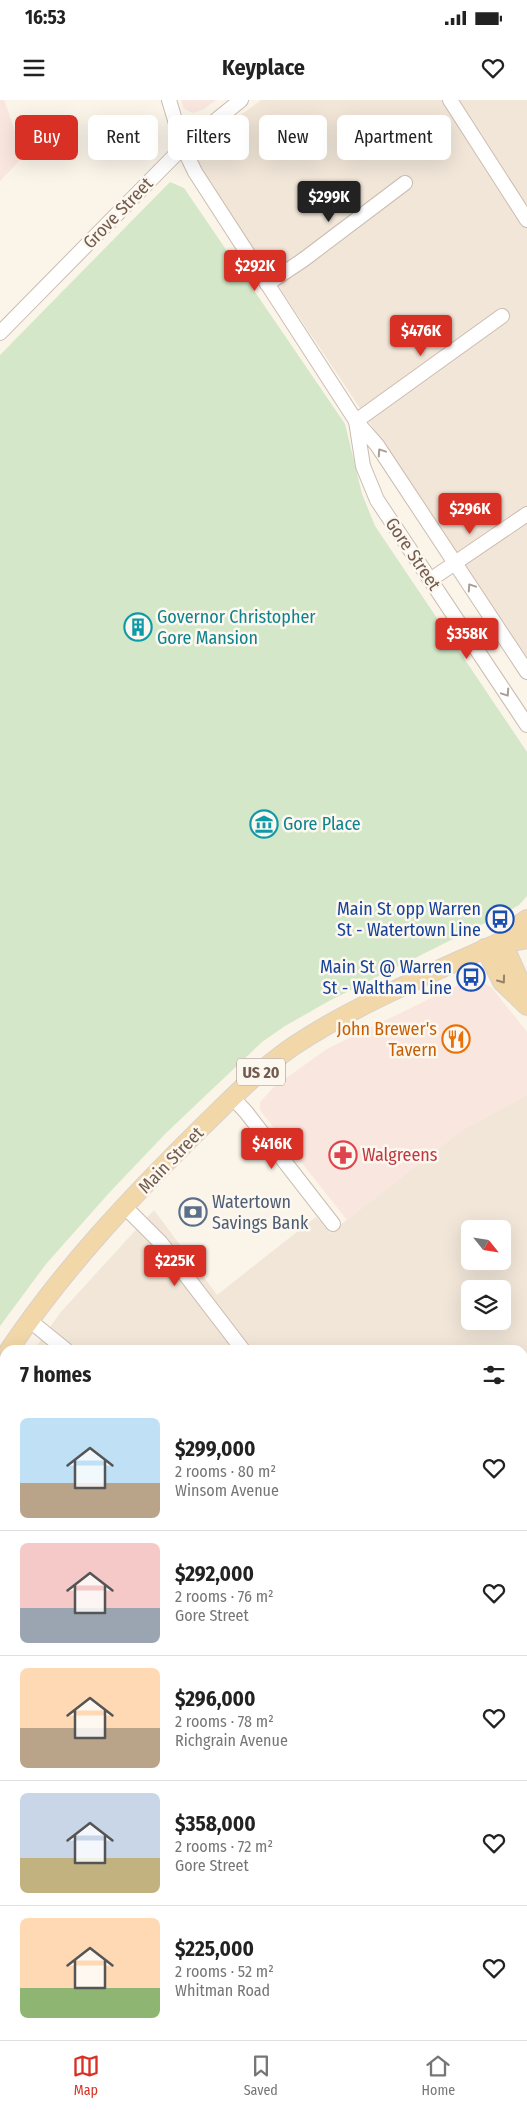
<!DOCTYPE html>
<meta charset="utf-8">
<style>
body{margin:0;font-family:"Fira Sans Condensed",sans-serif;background:#f6f6f6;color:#222;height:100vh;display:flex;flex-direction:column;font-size:19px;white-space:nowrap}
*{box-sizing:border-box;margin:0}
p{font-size:16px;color:#767676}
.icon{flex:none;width:28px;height:28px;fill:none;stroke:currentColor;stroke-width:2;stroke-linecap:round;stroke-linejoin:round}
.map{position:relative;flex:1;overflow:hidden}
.side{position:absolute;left:0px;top:1245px;width:528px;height:695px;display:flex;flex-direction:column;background:#fff;border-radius:15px 15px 0 0;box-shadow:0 5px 20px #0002}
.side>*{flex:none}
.top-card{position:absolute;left:15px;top:15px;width:498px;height:45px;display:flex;gap:10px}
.needle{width:32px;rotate:120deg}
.tools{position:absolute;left:461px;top:1120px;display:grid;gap:10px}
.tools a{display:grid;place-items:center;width:50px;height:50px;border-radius:8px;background:#fff;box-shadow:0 5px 20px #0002;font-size:25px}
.price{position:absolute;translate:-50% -42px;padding:0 11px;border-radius:5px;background:#d93025;color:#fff;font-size:16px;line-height:32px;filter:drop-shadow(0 1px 2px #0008)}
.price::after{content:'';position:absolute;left:50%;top:30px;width:15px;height:11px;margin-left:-8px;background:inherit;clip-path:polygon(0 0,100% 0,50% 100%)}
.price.active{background:#222;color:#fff}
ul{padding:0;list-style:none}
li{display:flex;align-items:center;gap:15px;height:125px;padding:0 20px}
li+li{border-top:1px solid #e0e0e0}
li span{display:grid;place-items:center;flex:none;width:140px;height:100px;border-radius:8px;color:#555}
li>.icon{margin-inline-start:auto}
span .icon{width:60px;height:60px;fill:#fffc;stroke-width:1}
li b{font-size:21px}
h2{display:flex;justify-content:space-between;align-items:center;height:60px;padding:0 20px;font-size:21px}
.chip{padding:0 18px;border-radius:8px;background:#fff;box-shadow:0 5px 20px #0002;font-size:18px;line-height:45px}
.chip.active{background:#d93025;color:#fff}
.status{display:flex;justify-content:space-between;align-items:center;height:35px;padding:0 25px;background:#fff;direction:ltr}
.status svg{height:14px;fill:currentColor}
header{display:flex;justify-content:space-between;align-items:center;height:65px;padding:0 20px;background:#fff;font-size:22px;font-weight:700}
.tabs{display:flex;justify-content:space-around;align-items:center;height:70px;border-top:1px solid #e0e0e0;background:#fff;font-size:14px;color:#767676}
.tabs a{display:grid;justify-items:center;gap:2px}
.tabs .active{color:#d93025}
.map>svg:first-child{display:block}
.residential{fill:#f1e6d8;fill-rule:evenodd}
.commercial{fill:#f9e6de}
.green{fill:#d4e7c8}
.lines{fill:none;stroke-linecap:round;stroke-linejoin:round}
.minor-casing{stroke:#cbbcb0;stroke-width:16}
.major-casing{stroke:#d8d1ce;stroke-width:20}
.minor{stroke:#fff;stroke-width:14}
.major{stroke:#f2d7a8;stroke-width:18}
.oneway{stroke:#aa9d95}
.oneway2{stroke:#98816a}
.labels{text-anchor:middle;stroke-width:5;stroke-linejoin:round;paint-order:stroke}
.shield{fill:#fdf8ef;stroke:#9c8b7f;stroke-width:1}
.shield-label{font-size:16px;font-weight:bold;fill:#725c4f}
.street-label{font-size:18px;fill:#725c4f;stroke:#fdf8ef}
.culture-label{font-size:18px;fill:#0d838f;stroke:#fdf8ef;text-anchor:start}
.transit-label{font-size:18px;fill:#164399;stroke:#fdf8ef;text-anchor:end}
.food-label{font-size:18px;fill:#c56008;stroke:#fdf8ef;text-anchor:end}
.health-label{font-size:18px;fill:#be3a42;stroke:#fdf8ef;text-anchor:start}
.service-label{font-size:18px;fill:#4e5e75;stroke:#fdf8ef;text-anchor:start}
</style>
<div class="status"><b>16:53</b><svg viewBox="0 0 49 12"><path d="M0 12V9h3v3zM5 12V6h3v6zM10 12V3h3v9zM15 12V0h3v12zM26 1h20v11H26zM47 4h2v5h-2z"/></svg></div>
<header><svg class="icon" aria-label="menu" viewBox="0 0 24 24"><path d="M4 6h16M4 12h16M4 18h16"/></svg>Keyplace<svg class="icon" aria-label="heart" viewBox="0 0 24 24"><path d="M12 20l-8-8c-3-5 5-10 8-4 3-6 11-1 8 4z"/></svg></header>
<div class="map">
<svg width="527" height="1940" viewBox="0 0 527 1940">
<rect width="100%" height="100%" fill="#faf4e9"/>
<g class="residential">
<path d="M 261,0 L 527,0 L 527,558 L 446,441 L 390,353 L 197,64 L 203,43 Z"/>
<path d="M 527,995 L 527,1940 L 489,1940 L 487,1935 L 522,1935 L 522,1250 L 34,1250 L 60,1213 L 154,1110 L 217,1195 L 316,1117 L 330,1133 L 461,1031 ZM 470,1129 L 502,1129 L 502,1161 L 470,1161 ZM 470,1189 L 502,1189 L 502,1221 L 470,1221 Z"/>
<path d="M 5,1293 L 5,1935 L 445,1935 L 438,1940 L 0,1940 L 0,1300 Z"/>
</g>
<g class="commercial">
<path d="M 0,0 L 4,0 L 24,56 L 0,81 Z"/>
<path d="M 181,0 L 216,0 L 204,9 L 193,13 L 184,9 Z"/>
<path d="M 476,878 L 492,888 L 527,932 L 527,995 L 461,1031 L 347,1120 L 260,1010 L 260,1002 L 275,986 L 327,949 L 470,879 Z"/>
</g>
<path class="green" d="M 170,82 L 184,88 L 345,324 L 362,394 L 375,426 L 527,652 L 527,796 L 519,805 L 507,812 L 329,901 L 285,926 L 262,942 L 166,1033 L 109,1093 L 46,1164 L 0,1226 L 0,255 Z"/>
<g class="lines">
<g class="minor-casing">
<g id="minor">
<path d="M 169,0 L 183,47 L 195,72 L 356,321 L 377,345 L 527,572"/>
<path d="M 450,0 L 527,120"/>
<path d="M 267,184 L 303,160 L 405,83"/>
<path d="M 0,233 L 183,47 L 241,0"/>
<path d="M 356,321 L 363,366 L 377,400 L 527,625"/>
<path d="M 356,321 L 502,216"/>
<path d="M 430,480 L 527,414"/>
<path d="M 233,998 L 246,1012 L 333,1124"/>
<path d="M 125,1107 L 161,1143 L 243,1250"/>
<path d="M 29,1220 L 66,1250"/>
<path d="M 522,1380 L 527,1386"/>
<path d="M 0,1395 L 5,1402"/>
<path d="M 522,1611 L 527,1617"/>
<path d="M 0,1646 L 5,1653"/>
<path d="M 522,1775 L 527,1771"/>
<path d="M 522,1841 L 527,1847"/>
<path d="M 0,1865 L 5,1861"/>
<path d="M 0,1894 L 5,1900"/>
<path d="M 33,1935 L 37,1940"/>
<path d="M 230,1935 L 234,1940"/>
<path d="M 313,1940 L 319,1935"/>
</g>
</g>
<g class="major-casing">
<g id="major">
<path d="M 502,841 L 527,897"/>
<path d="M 502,841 L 517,841 L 527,839"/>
<path d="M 485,848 L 502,882 L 527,906"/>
<path d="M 9,1250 C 64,1168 132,1096 202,1027 C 232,998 261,968 295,945 C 357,904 435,872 502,841 L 511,830 L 527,819"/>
</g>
</g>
<use href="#minor" class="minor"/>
<use href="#major" class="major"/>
</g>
<defs><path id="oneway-chevron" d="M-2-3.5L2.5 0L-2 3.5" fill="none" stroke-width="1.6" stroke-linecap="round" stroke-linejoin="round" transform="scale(1.25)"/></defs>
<g class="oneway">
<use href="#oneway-chevron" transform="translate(381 352) rotate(-124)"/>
<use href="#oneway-chevron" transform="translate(471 487) rotate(-124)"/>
<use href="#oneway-chevron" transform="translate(506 593) rotate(56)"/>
</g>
<use class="oneway2" href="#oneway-chevron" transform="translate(502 880) rotate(54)"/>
<defs>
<g id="building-ring" transform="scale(1.4375)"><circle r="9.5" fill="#fdf8ef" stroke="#0f9aa8" stroke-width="1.5"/><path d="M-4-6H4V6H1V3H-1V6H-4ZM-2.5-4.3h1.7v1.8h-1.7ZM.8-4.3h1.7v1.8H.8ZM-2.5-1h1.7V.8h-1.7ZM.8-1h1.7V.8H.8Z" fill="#0f9aa8"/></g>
<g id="museum-ring" transform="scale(1.4375)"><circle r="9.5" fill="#fdf8ef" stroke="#0f9aa8" stroke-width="1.5"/><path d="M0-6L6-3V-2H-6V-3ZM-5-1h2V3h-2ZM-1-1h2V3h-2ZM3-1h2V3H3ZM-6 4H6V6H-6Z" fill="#0f9aa8"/></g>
<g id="bus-ring" transform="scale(1.4375)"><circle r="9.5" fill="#fdf8ef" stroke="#1a4fb4" stroke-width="1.5"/><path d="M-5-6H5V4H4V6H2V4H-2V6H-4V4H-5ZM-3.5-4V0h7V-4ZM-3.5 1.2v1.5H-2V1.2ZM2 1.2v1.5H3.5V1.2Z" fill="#1a4fb4"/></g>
<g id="restaurant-ring" transform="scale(1.4375)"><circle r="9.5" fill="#fdf8ef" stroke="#e8710a" stroke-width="1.5"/><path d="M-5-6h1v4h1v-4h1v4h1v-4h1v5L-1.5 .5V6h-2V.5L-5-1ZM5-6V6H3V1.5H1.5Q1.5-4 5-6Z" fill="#e8710a"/></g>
<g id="pharmacy-ring" transform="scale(1.4375)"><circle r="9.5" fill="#fdf8ef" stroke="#e0444e" stroke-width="1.5"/><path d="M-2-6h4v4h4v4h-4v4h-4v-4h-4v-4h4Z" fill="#e0444e"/></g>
<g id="bank-ring" transform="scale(1.4375)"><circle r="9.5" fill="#fdf8ef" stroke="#5c6f8a" stroke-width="1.5"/><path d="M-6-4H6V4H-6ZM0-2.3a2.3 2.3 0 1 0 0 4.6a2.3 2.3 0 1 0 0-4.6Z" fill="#5c6f8a"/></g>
</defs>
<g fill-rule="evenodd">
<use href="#building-ring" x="138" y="527"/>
<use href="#museum-ring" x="264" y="724"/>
<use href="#bus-ring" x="500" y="819"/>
<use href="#bus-ring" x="471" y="877"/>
<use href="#restaurant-ring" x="456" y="939"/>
<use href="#pharmacy-ring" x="343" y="1055"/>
<use href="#bank-ring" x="193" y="1112"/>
</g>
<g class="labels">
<rect class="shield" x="237" y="958.5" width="48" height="27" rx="4"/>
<g class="shield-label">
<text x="261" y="978">US 20</text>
</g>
<g class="street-label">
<text transform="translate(118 113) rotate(-46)" y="6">Grove Street</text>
<text transform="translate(413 454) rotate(56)" y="6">Gore Street</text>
<text transform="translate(171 1060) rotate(-46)" y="6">Main Street</text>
</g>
<g class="culture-label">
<text x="157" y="523">Governor Christopher<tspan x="157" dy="21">Gore Mansion</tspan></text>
<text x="283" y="730">Gore Place</text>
</g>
<g class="transit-label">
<text x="481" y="815">Main St opp Warren<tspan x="481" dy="21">St - Watertown Line</tspan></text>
<text x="452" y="873">Main St @ Warren<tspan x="452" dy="21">St - Waltham Line</tspan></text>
</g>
<g class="food-label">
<text x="437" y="935">John Brewer's<tspan x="437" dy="21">Tavern</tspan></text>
</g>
<g class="health-label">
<text x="362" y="1061">Walgreens</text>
</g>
<g class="service-label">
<text x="212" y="1108">Watertown<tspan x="212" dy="21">Savings Bank</tspan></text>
</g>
</g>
</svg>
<div class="tools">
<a><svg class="needle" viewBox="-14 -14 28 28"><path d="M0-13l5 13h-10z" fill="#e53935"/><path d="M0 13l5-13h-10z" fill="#767676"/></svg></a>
<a><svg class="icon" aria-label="layers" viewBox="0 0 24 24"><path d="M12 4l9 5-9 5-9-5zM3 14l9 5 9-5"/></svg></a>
</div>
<b class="price active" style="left:329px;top:123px">$299K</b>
<b class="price" style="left:255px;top:192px">$292K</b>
<b class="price" style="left:421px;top:257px">$476K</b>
<b class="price" style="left:470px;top:435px">$296K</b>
<b class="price" style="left:467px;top:560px">$358K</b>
<b class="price" style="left:272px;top:1070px">$416K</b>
<b class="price" style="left:175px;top:1187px">$225K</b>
<div class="top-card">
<a class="chip active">Buy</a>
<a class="chip">Rent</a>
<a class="chip">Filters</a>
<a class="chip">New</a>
<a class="chip">Apartment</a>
</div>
<section class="side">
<h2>7 homes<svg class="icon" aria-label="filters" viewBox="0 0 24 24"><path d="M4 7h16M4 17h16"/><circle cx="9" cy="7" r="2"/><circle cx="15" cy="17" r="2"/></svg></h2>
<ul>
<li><span style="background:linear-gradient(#bfe0f5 65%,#b9a48a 0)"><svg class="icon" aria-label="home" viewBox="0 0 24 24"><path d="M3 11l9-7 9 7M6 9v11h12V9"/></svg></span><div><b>$299,000</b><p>2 rooms · 80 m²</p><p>Winsom Avenue</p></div><svg class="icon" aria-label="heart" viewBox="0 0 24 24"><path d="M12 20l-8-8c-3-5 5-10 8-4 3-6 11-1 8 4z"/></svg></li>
<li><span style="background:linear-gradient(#f6c9c9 65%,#9aa5b1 0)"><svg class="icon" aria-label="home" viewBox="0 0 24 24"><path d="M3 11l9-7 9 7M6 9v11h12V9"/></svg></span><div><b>$292,000</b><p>2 rooms · 76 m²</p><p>Gore Street</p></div><svg class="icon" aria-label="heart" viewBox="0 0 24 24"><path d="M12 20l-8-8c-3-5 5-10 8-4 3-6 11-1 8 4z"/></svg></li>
<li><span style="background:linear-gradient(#ffd9b3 60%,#b9a48a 0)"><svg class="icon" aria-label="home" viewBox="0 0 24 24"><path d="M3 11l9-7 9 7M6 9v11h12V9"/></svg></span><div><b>$296,000</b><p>2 rooms · 78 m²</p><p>Richgrain Avenue</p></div><svg class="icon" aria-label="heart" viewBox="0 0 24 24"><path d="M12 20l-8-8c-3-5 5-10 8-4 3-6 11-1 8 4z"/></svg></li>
<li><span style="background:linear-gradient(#c9d6e8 65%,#c2b280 0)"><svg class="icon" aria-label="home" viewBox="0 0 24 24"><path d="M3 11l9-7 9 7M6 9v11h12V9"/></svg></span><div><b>$358,000</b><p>2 rooms · 72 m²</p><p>Gore Street</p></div><svg class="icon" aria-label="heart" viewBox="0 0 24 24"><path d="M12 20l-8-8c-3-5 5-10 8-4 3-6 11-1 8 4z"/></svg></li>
<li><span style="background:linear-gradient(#ffd9b3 70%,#8fb573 0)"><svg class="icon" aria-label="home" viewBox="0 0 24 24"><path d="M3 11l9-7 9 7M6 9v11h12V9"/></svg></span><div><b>$225,000</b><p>2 rooms · 52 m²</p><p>Whitman Road</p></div><svg class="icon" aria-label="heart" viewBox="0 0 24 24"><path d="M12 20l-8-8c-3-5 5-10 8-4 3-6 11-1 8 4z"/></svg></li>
</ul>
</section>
</div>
<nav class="tabs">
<a class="active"><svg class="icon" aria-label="map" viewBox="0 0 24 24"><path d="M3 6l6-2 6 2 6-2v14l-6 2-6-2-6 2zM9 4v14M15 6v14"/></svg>Map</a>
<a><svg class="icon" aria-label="saved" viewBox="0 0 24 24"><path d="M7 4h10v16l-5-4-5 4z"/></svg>Saved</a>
<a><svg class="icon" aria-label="home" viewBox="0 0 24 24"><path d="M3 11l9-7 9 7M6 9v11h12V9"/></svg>Home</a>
</nav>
